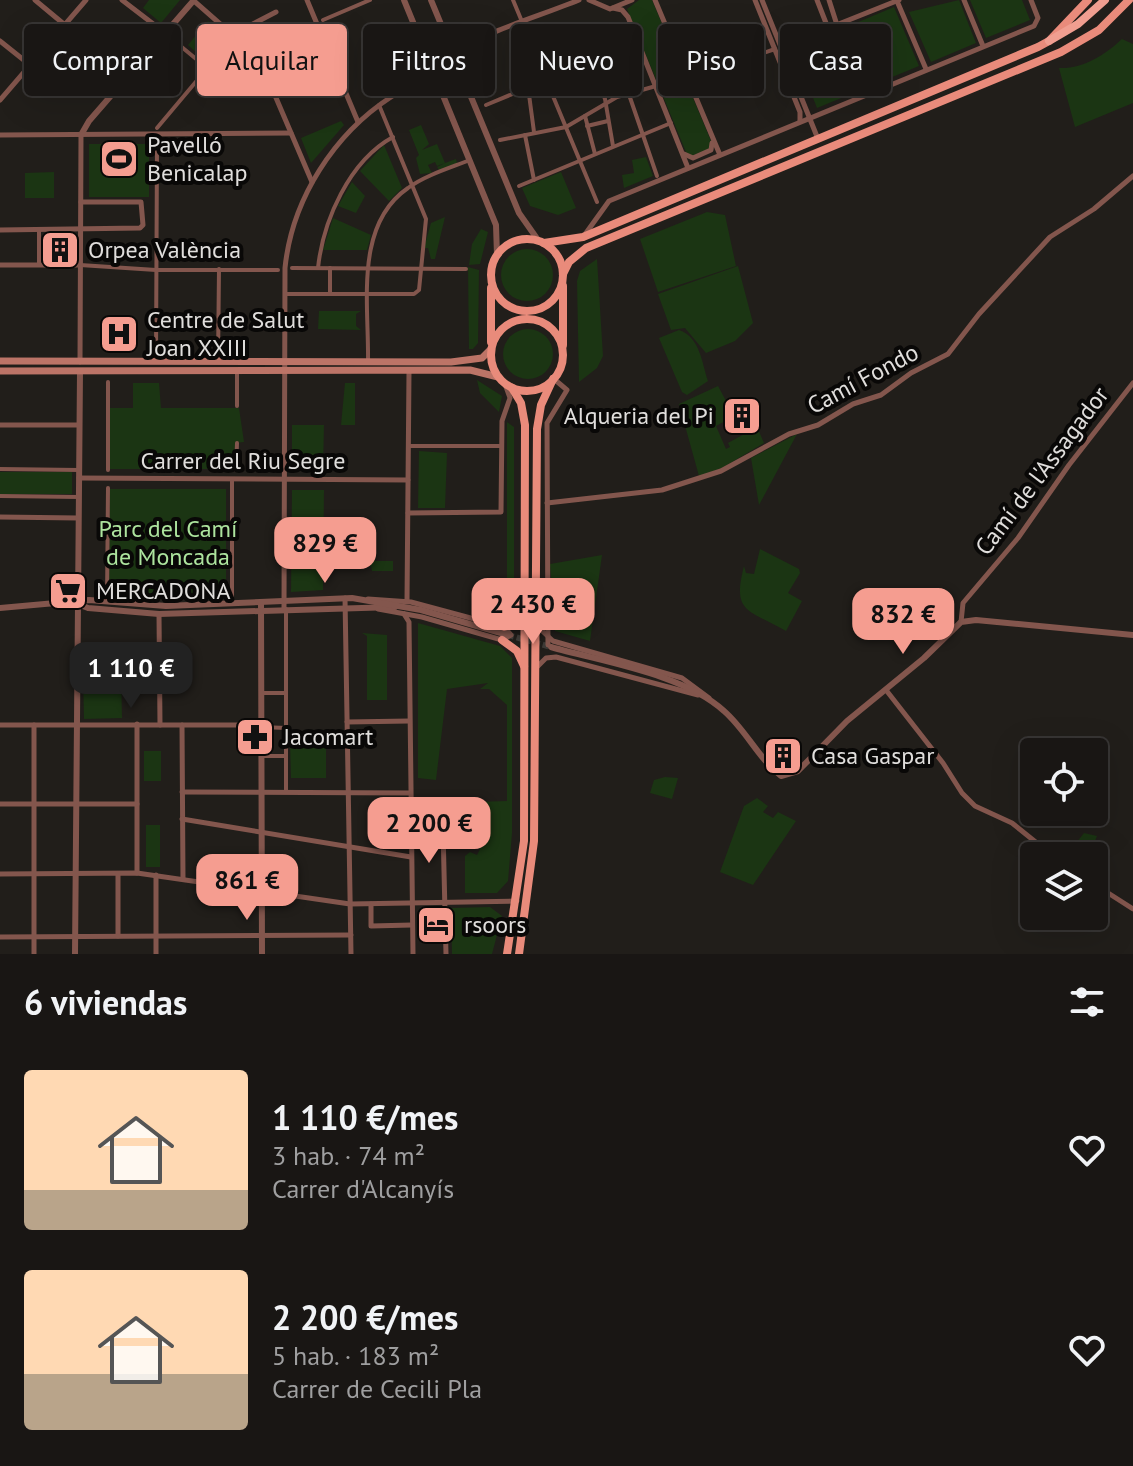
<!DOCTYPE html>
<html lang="es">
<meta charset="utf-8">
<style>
body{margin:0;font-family:"PT Sans",sans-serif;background:#262322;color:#f1f3f6;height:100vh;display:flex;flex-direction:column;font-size:30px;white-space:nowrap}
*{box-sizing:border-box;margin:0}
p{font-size:26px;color:#9f9fa0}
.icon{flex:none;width:44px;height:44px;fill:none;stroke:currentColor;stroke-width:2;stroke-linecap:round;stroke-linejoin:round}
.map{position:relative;height:954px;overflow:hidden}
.drawer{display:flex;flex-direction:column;background:#191614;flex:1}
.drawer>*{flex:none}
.hud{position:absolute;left:24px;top:24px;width:1086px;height:72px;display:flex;gap:16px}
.fabs{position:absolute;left:1020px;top:738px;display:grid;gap:16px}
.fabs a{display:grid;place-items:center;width:88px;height:88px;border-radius:8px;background:#191614;box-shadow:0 8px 32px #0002,0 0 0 2px #373534;font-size:40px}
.price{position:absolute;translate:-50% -68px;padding:0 18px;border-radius:16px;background:#f59d90;color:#111;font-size:26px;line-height:52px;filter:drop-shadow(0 2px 4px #0008)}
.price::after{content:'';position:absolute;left:50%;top:48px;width:24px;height:18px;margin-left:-12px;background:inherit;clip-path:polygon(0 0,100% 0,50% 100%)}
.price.active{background:#222;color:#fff}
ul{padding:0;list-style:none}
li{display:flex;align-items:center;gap:24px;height:200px;padding:0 24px}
li span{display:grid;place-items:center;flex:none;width:224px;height:160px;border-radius:8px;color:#555}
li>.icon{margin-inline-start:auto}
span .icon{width:96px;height:96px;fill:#fffc;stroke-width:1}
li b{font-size:34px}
h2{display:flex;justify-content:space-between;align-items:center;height:96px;padding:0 24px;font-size:34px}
.chip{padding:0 28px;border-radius:8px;background:#191614;box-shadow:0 8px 32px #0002,0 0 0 2px #373534;font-size:28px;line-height:72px}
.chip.active{background:#f59d90;color:#111}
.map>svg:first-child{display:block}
.green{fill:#1b3513}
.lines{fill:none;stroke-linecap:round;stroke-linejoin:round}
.tertiary-tunnel{stroke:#3e3b37;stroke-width:6;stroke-dasharray:6 3;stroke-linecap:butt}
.pedestrian{stroke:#83564d;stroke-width:4}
.minor{stroke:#83564d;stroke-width:5}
.tertiary{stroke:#83564d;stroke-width:6}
.secondary{stroke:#bc7467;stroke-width:7}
.primary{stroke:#e98b7b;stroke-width:8}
.trunk{stroke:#f09e90;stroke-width:8}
.labels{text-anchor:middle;stroke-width:8;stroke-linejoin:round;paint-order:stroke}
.poi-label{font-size:24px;fill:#e0dedc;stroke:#090807;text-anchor:start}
.street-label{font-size:24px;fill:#e0dedc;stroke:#090807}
.park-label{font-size:24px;fill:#ade49e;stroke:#090807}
</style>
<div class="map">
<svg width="1133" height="954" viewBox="0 0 1133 954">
<rect width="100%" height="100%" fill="#211e1a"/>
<g class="green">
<path d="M 149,0 L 180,0 L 161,23 L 143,8 Z"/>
<path d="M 639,0 L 652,0 L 711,141 L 709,149 L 691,156 L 686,152 L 627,9 Z"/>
<path d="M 959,0 L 976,43 L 931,62 L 909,12 Z"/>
<path d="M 970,0 L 1022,0 L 1030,20 L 986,38 Z"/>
<path d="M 894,7 L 919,66 L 817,108 L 794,49 Z"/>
<path d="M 208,21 L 229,39 L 208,63 L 188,45 Z"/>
<path d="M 1122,39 L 1133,44 L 1133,103 L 1075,127 L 1059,68 C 1083,69 1105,55 1122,39 Z"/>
<path d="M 290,45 L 297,48 L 308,75 L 300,80 L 286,53 Z"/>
<path d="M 229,47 L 248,60 L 258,84 L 197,84 L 216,70 L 213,66 L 219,59 L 223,62 L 228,56 L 224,53 Z"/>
<path d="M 341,121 L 344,125 L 311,163 L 301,138 Z"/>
<path d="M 421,125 L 429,144 L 422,150 L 437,144 L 445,163 L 456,159 L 457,163 L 439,170 L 437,167 L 445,163 L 437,166 L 435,162 L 428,165 L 432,173 L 420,174 L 416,158 L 419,155 L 409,130 Z"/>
<rect x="89" y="144" width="60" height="53"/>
<path d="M 384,145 L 402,188 L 389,201 L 360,171 Z"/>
<path d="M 646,157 L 653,176 L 624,188 L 622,175 L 634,173 L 632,160 Z"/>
<path d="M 54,172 L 54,198 L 25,198 L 25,173 Z"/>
<path d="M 561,172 L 576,208 L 558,215 L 530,206 L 522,188 Z"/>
<path d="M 352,182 L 365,196 L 356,213 L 338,206 Z"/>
<path d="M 707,212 L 725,215 L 736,266 L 658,292 L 640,239 Z"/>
<path d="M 445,217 L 435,259 L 431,259 L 428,248 L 424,248 L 431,223 Z"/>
<path d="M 333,218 L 371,235 L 367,250 L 323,250 Z"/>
<path d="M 481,229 L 488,232 L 480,264 L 469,265 L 472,244 Z"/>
<circle cx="527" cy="275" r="26"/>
<path d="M 597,259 L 603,356 L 597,368 L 579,382 L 577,281 L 580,271 Z"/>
<path d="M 738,266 L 753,323 L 735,341 L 706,353 L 685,328 L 671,330 L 658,294 Z"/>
<path d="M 468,267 L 479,270 L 478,343 L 473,349 L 469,349 Z"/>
<path d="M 319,311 L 361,311 L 356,314 L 356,326 L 361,330 L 318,329 Z"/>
<circle cx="528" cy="354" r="25"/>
<path d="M 679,330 C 700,337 702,363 708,381 L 687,395 L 682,392 L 659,338 Z"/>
<path d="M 477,380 L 502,396 L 499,412 L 480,393 Z"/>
<path d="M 133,383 L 159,383 L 161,408 L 239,408 L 244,442 L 235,443 L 234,469 L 110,469 L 110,408 L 133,408 Z"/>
<path d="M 345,383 L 355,383 L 355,425 L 341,425 Z"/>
<path d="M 718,386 L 732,412 L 725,415 L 727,420 L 716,426 L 726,449 L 730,447 L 728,443 L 757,427 L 764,443 L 722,468 L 699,476 L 679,404 Z"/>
<path d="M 507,422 L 514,427 L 514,608 L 507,620 Z"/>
<path d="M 292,425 L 324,425 L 323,469 L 292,469 Z"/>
<path d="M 797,434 L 759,505 L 751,458 Z"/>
<path d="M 419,451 L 447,453 L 445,508 L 418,508 Z"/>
<rect x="0" y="472" width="72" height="22"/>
<path d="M 110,489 L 226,489 L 226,595 L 171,597 L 109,594 Z"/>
<path d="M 292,490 L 324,490 L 323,590 L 291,592 Z"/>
<path d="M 347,539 L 353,539 L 353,552 L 362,552 L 365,558 L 374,556 L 375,561 L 393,561 L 393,571 L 372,571 L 371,566 L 348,564 L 351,557 L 345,560 Z"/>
<path d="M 760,549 L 799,569 L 800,573 L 788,593 L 802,601 L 786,631 C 747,609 732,613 744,566 L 746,573 L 754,574 Z"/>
<path d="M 602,555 L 590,641 L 555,631 L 550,564 Z"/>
<path d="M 418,623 L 500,646 L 512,658 L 512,833 L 508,881 L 497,893 L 465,893 L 465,856 L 470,852 L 477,855 L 480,849 L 466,841 L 463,818 L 442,818 L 441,803 L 507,801 L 507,705 L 489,689 L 480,689 L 488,683 L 447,689 L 436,780 L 418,778 Z"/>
<path d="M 362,633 L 387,635 L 387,700 L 367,700 L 367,636 Z"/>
<path d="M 121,672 L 122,718 L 84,719 L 83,673 Z"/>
<path d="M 326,740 L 326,778 L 291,778 L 290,741 Z"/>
<rect x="144" y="751" width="17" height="30"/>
<path d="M 665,777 L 678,778 L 672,799 L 650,793 L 654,780 Z"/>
<path d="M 757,798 L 768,806 L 763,812 L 773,818 L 778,812 L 796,821 L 753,885 L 720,872 L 744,806 Z"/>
<rect x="146" y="825" width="14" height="42"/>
<path d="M 1084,833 L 1097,836 L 1089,856 L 1066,856 Z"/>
<path d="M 490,907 L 502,916 L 492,954 L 452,954 L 451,908 Z"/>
</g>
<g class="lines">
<path class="tertiary-tunnel" d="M 508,635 L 551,647"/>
<g class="pedestrian">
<path d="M 513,0 L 597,202"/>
<path d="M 323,20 L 370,0"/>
<path d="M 166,34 L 207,68"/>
<path d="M 614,51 L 657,176"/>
<path d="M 591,61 L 605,99 L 613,146"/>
<path d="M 30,65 L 45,77"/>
<path d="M 694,77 L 775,49"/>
<path d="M 528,87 L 534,132"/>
<path d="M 486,105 L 637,42"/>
<path d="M 585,116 L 595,154"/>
<path d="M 587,126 L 608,121"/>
<path d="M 157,128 L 231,40"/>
<path d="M 525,135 L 534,180"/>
<path d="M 500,140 L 566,127 L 617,97 L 656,86"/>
<path d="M 519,186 L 671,123"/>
<path d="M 39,230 L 39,265"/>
<path d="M 80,265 L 156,270 L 278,270"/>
<path d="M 292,268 L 466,269"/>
<path d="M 318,268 C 323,221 349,161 393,137"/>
<path d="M 285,294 L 414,294 L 419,290 L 426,219 L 379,105"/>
<path d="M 330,294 L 330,268"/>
<path d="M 156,361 L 157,143"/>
<path d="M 218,361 L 219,269"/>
<path d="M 368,361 C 369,304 354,225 408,188 C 426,175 450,168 470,160"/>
<path d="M 108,382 L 108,470"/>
<path d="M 237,406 L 237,373"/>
<path d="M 409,446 L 502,446"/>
<path d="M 0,469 L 79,470"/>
<path d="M 236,470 L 237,443"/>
<path d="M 0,496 L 79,497"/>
<path d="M 107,602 L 108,488"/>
<path d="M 232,604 L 232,479"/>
<path d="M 286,609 L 286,790"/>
<path d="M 261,693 L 286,693"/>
<path d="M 261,727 L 286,728"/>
<path d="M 261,756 L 286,756"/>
</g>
<g class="minor">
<path d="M 35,0 L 65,25"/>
<path d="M 122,0 L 165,33"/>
<path d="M 193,0 L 259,58 L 312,182"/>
<path d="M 307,0 L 358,122"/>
<path d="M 589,0 L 610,9 L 632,0"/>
<path d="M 655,0 L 720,155"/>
<path d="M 755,0 L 800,112 L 800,121"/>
<path d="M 762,0 L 818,139"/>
<path d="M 817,0 L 826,23 L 824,29"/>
<path d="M 829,0 L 837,25"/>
<path d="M 964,0 L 983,46"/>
<path d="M 897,1 L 926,69"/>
<path d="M 613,8 L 622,10 L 628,17 L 688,168"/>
<path d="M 239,39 L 251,25 L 276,12"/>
<path d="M 0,41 L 30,65"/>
<path d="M 781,47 L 899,0"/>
<path d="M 0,100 L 86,0"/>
<path d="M 0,135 L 291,133"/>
<path d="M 684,154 L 693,158 L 711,150 L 712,143"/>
<path d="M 0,230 L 140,228 L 143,225 L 141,202 L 81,202"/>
<path d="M 586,233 L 609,201 L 1034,26 L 1038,18 L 1031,0"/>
<path d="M 0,265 L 80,265"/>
<path d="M 80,362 L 81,135"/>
<path d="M 0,425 L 79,425"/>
<path d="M 79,478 L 408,480"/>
<path d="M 547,503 L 662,490 L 721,471 L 789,434 L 818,425 L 853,404 L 881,395 L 911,373 L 948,354 L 979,314 L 1050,237 L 1094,209 L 1133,176"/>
<path d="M 408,513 L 501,512 L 502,421 L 510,398 L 505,384"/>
<path d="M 0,517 L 78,518"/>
<path d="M 345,598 L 351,954"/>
<path d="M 368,599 L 411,602 L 504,627 L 511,635 L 502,640 L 422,617 L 378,609"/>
<path d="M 407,601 L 409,372"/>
<path d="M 284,609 L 285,268 C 292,199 334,134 391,97 C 404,88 420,83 434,74 C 444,67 449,55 460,49 C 496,28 540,16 579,0"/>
<path d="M 159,614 L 160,725"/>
<path d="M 404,614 L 409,622 L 413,954"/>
<path d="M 961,622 L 963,603 L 1018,538 L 1069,465 L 1133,383"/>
<path d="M 537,626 L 553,641 L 682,678 L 709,698"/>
<path d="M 548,645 L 547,423 L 567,390 L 554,379"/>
<path d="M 77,666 L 160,666"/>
<path d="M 537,667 L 546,658 L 556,657 L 698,695"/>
<path d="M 886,690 L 943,763 L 962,793 L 975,806 L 1012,823 L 1053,856"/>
<path d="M 347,722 L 409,721"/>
<path d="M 137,724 L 137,873"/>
<path d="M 0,725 L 261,725"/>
<path d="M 182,725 L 183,879"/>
<path d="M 182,792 L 409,793"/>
<path d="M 0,804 L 137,804"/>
<path d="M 182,819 L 411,857"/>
<path d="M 443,829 L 446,954"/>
<path d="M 0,874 L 137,873 L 350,904 L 517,901"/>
<path d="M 156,875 L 156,954"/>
<path d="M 1094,884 L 1133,909"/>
<path d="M 371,904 L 371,926 L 412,925"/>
<path d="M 118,936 L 118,874"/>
<path d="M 0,937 L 351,935"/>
<path d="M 34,954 L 34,725"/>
</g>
<g class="tertiary">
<path d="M 404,0 L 496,225 L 497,255"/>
<path d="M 431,0 L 519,213 L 538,240"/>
<path d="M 81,135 L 89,121 L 194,0"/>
<path d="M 261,603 L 262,954"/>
<path d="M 78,604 L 88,608 L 159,614 L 395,607"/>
<path d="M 0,608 L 89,600 L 166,606 L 352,598 L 421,610 L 508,635"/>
<path d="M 551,647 C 603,662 684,674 724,711 C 746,730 758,758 781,776 L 798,771 L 847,721 L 924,658 L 961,622 L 976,620 L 1133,635"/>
<path d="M 75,954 L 80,372"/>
</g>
<g class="secondary">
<path d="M 0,361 L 451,362 L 482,358 L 491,349"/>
<path d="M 0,371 L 470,370 L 498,377"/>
</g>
<g class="primary">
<circle cx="527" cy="275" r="36"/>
<path d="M 544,243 L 583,237 L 1038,47 L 1049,41 L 1088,0"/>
<path d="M 563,274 L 569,262 L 586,248 L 1061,52 L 1099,30 L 1129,0"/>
<circle cx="527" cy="355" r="36"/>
<path d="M 491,342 L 491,288"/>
<path d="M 563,345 L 563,286"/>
<path d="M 504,627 L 516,623 L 525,609"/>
<path d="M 502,640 L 517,651 L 524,666"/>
<path d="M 507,954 L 524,841 L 525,425 L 521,403 L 512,388"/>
<path d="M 519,954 L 534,841 L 537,429 L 541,405 L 553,379"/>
</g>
<path class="trunk" d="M 1049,41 L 1078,24 L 1105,0"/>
</g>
<defs>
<g id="stadium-square" transform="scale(2)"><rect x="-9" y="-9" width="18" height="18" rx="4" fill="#f59d90" stroke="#090807"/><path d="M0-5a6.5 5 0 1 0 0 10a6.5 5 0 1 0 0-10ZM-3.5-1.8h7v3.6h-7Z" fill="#111"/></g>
<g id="building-square" transform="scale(2)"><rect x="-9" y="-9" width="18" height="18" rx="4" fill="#f59d90" stroke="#090807"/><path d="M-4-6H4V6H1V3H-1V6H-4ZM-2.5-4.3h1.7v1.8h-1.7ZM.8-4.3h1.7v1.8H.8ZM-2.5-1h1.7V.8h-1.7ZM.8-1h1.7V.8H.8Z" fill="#111"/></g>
<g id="hospital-square" transform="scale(2)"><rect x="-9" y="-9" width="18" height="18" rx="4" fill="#f59d90" stroke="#090807"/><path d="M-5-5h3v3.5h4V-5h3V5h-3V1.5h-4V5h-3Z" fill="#111"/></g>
<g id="supermarket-square" transform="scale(2)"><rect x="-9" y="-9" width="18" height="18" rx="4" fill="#f59d90" stroke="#090807"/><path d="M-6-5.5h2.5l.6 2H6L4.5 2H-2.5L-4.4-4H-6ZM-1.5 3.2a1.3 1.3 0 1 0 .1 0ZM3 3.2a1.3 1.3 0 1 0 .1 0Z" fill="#111"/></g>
<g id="pharmacy-square" transform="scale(2)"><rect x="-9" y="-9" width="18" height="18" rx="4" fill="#f59d90" stroke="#090807"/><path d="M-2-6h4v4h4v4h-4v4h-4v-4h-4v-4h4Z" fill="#111"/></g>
<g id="hotel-square" transform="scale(2)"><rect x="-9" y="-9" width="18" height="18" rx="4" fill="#f59d90" stroke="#090807"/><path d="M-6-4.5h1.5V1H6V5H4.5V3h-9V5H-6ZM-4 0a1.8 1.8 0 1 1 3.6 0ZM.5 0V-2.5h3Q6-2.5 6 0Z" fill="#111"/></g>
</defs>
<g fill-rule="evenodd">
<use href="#stadium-square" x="119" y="159"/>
<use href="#building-square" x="60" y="250"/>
<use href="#hospital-square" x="119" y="334"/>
<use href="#building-square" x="742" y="416"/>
<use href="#supermarket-square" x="68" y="591"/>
<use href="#pharmacy-square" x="255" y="737"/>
<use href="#building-square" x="783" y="756"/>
<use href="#hotel-square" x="436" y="925"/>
</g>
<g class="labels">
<g class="poi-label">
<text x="147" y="153">Pavelló<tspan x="147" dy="28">Benicalap</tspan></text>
<text x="88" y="258">Orpea València</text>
<text x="147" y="328">Centre de Salut<tspan x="147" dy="28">Joan XXIII</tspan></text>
<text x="714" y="424" text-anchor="end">Alqueria del Pi</text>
<text x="96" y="599">MERCADONA</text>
<text x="283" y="745">Jacomart</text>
<text x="811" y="764">Casa Gaspar</text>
<text x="464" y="933">rsoors</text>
</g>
<g class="street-label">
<text transform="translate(863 379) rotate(-28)" y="8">Camí Fondo</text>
<text x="243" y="469">Carrer del Riu Segre</text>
<text transform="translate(1042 471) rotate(-53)" y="8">Camí de l'Assagador</text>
</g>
<g class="park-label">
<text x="168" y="537">Parc del Camí<tspan x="168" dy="28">de Moncada</tspan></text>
</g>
</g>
</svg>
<div class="fabs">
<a><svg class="icon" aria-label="locate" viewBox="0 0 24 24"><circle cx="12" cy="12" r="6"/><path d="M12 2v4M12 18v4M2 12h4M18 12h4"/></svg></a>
<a><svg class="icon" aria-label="layers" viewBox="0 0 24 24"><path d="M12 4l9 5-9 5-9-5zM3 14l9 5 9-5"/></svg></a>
</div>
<b class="price" style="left:325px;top:585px">829 €</b>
<b class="price" style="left:533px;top:646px">2 430 €</b>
<b class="price" style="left:903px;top:656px">832 €</b>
<b class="price active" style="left:131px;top:710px">1 110 €</b>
<b class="price" style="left:429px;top:865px">2 200 €</b>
<b class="price" style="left:247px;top:922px">861 €</b>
<div class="hud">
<a class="chip">Comprar</a>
<a class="chip active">Alquilar</a>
<a class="chip">Filtros</a>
<a class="chip">Nuevo</a>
<a class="chip">Piso</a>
<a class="chip">Casa</a>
</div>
</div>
<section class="drawer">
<h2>6 viviendas<svg class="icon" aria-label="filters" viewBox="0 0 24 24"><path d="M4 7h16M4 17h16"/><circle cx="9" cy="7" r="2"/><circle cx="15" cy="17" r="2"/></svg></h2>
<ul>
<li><span style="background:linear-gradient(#ffd9b3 75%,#b9a48a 0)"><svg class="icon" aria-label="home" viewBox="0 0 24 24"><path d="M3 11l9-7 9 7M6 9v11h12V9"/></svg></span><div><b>1 110 €/mes</b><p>3 hab. · 74 m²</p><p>Carrer d'Alcanyís</p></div><svg class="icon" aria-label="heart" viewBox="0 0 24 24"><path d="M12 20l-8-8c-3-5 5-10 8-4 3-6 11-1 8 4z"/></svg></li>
<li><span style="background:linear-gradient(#ffd9b3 65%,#b9a48a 0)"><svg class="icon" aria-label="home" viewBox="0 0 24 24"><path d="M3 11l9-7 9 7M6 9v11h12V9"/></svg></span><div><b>2 200 €/mes</b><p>5 hab. · 183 m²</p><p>Carrer de Cecili Pla</p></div><svg class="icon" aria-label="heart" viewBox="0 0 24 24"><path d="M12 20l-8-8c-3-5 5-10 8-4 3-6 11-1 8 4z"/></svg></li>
</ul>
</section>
